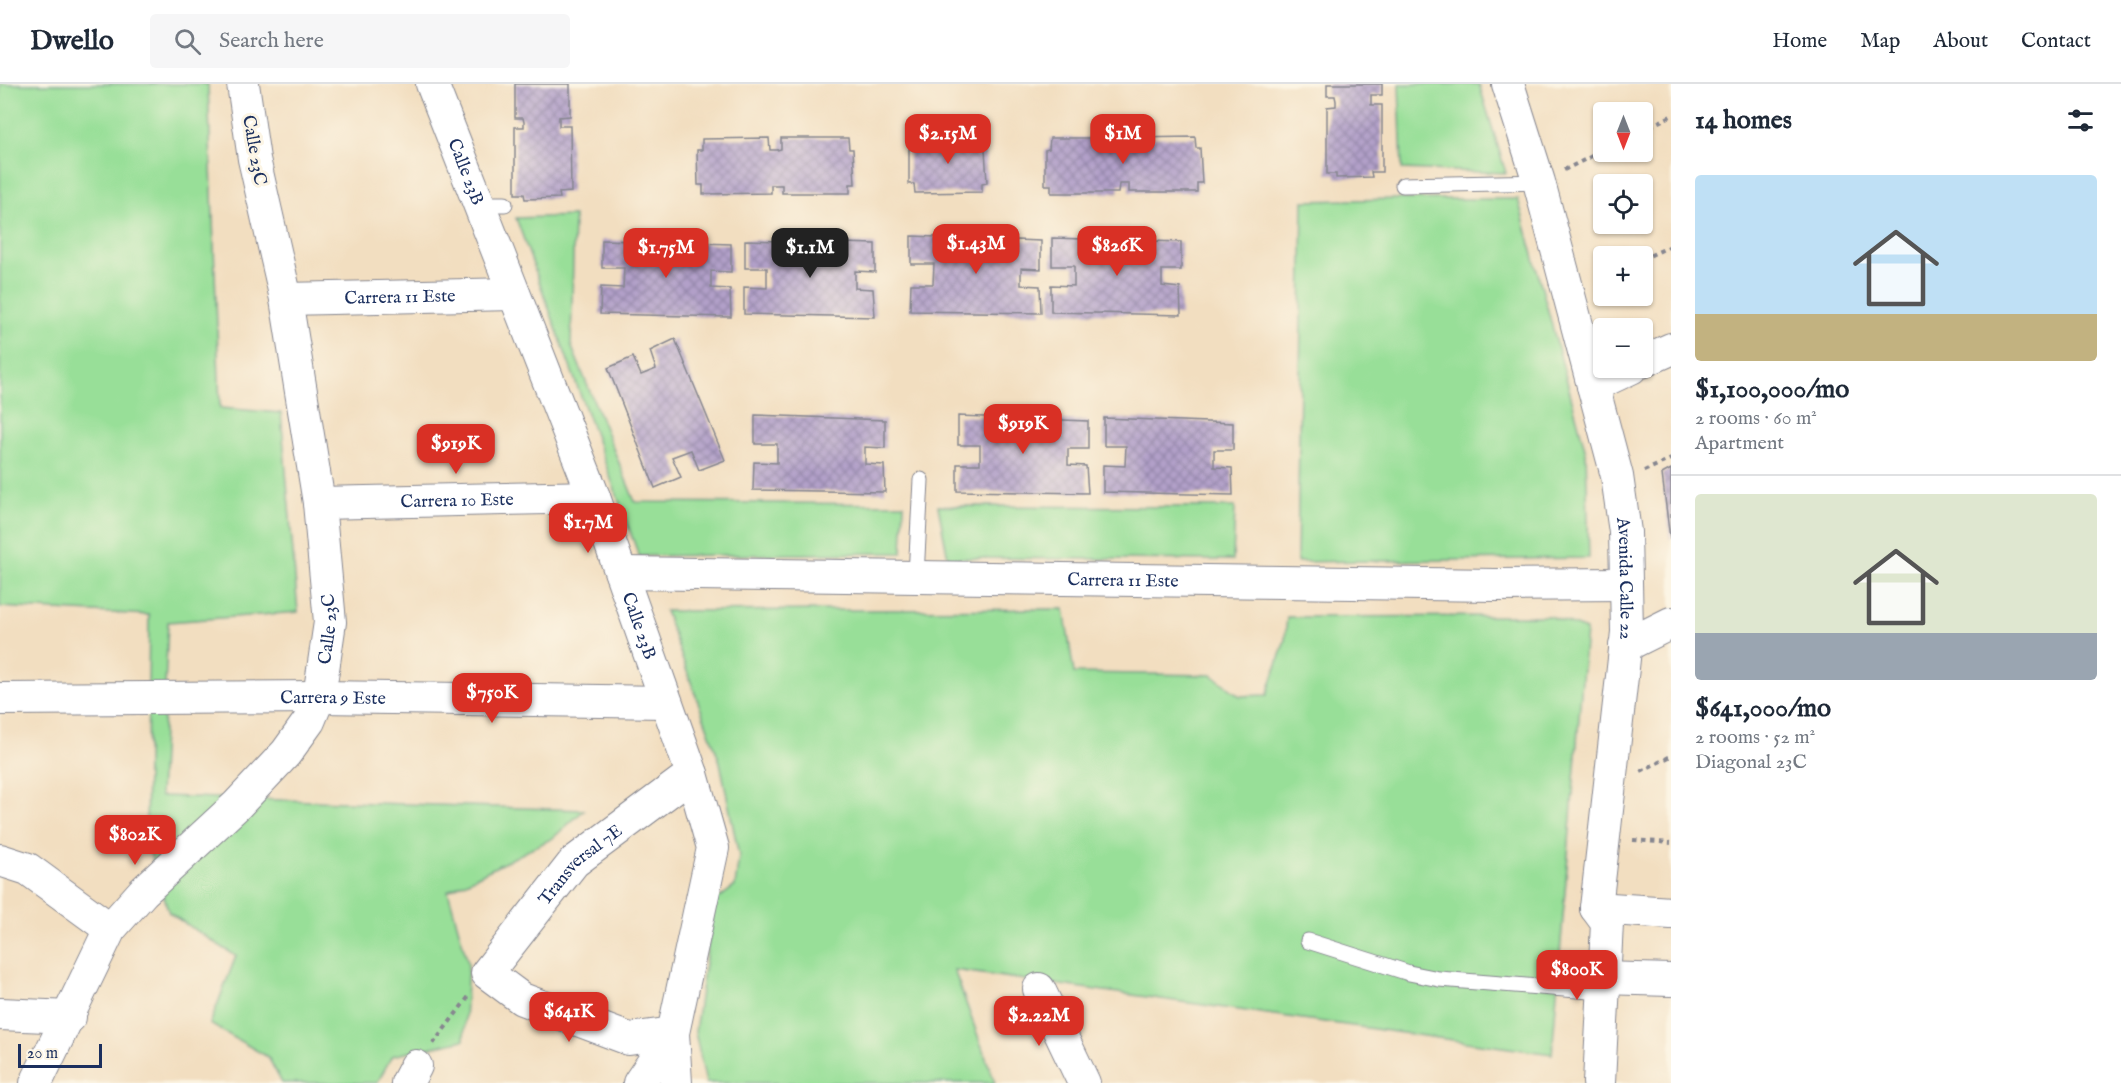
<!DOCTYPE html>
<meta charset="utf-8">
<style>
body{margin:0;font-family:"IM FELL English",serif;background:#f6f6f7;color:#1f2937;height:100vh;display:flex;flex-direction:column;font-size:22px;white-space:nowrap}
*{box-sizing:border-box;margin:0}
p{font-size:20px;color:#747a83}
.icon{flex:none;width:33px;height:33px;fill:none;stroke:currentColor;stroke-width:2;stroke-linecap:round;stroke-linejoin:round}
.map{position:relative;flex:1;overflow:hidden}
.side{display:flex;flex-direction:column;background:#fff;width:450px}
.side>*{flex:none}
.needle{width:39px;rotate:180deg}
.controls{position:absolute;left:1593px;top:18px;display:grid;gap:12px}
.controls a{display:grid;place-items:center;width:60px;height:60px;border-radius:6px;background:#fff;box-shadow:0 2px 4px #0004;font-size:30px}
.scale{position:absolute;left:18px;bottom:15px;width:84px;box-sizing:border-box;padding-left:6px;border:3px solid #1b2f5e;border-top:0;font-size:16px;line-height:21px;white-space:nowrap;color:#1b2f5e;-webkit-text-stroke:4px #fcf5e5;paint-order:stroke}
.price{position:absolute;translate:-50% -51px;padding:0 14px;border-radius:12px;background:#d93025;color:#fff;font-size:20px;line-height:39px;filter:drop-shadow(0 2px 3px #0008)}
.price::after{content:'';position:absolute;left:50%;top:36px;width:18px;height:14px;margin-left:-9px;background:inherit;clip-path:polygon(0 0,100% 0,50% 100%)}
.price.active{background:#222;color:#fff}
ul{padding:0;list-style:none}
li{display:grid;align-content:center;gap:12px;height:318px;padding:0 24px}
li+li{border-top:2px solid #e0e1e3}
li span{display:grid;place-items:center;height:186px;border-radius:6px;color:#555}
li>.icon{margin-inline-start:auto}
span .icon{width:108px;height:108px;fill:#fffc;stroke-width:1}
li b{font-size:26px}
h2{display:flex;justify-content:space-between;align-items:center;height:72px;padding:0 24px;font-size:26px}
header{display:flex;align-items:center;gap:36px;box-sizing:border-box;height:84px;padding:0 30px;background:#fff;border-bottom:2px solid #e0e1e3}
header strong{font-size:28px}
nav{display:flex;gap:33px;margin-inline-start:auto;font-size:21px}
.search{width:420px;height:54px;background:#f6f6f7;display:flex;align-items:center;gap:15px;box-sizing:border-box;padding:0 21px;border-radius:6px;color:#747a83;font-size:22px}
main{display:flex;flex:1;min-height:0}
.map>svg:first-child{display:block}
.green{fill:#98df98;stroke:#5a877b;stroke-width:1.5}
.building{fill:url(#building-cross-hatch)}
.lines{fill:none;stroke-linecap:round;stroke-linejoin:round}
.lane-casing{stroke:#86868f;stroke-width:17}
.street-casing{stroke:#86868f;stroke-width:34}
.path{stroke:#86868f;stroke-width:4;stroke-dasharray:4.5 4.5;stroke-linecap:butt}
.lane{stroke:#fff;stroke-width:15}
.street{stroke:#fff;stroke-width:32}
.labels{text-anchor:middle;stroke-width:6;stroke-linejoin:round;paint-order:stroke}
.street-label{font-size:18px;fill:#1b2f5e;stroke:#fcf5e5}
</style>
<header>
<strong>Dwello</strong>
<div class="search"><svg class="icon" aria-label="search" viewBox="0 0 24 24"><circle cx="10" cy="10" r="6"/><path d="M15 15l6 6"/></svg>Search here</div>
<nav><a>Home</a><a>Map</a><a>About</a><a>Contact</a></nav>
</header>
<main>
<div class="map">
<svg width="1671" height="999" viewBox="0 0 1671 999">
<defs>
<pattern id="building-cross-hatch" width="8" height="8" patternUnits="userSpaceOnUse" patternTransform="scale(1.5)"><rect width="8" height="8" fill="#b2a0c9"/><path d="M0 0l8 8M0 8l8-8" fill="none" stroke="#9083a6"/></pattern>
</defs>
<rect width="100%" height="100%" fill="#fcf5e5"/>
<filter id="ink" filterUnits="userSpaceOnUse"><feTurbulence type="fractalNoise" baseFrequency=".0167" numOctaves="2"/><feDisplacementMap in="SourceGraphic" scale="12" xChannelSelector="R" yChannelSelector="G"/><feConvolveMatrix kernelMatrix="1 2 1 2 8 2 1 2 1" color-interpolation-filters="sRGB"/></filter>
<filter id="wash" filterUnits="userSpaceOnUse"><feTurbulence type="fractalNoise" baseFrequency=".008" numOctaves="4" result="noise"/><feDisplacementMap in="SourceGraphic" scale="24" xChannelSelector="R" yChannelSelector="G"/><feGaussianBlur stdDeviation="1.35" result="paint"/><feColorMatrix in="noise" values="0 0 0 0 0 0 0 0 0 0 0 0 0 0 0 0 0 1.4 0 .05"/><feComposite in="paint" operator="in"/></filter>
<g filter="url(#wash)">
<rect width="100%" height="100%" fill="#f2dec0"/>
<g class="green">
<path d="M 0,0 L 208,0 L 220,324 L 281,329 L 298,528 L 168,538 L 160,712 L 584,726 L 553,754 L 448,807 L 468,879 L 464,956 L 392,972 L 377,999 L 282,999 L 268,973 L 210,940 L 236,872 L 169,829 L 146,756 L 149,531 L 0,523 Z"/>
<path d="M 1399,0 L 1479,0 L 1506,89 L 1402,85 Z"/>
<path d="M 1401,115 L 1518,115 L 1586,368 L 1589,474 L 1297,478 L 1303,117 Z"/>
<path d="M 574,132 L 571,261 L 635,418 L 904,420 L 902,469 L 639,472 L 516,134 Z"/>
<path d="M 938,422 L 1235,423 L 1233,476 L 948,474 Z"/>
<path d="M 1064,525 L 1074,589 L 1212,591 L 1240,612 L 1267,611 L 1285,556 L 1287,533 L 1549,532 L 1586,546 L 1552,970 L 954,886 L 995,999 L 706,999 L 695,948 L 714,818 L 735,802 L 739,772 L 720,678 L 665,527 Z"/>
</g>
<g id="blocks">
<g class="building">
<path d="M 515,0 L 570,0 L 570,32 L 559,33 L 559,42 L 570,42 L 571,108 L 559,109 L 560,114 L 525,115 L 524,110 L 515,110 L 515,43 L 524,43 L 524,38 L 523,34 L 515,34 Z"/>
<path d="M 1327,0 L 1382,0 L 1382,11 L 1371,11 L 1371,21 L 1382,21 L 1382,88 L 1371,88 L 1372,93 L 1336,94 L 1336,90 L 1327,90 L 1327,23 L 1336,22 L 1336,17 L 1335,12 L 1327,12 Z"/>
<path d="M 980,53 L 981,64 L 985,64 L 987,99 L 982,100 L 982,108 L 915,109 L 914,100 L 909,100 L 909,65 L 913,65 L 914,54 Z"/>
<path d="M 1195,53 L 1196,64 L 1200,64 L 1202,99 L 1197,99 L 1197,108 L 1129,108 L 1129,100 L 1119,100 L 1118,109 L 1051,109 L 1051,101 L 1045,101 L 1045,66 L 1049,65 L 1050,54 L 1117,54 L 1118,65 L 1128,64 L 1128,54 Z"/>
<path d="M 769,54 L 770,66 L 777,66 L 781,65 L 781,54 L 848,54 L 849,65 L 853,65 L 855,100 L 850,100 L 850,109 L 782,109 L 782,101 L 771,101 L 771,109 L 703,110 L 703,101 L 698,101 L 697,66 L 702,66 L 702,55 Z"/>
<path d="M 911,152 L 1041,157 L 1041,185 L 1021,184 L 1021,201 L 1040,202 L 1041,229 L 910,227 L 911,200 L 933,200 L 934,180 L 911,180 Z"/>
<path d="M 1052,154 L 1181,158 L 1181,186 L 1162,186 L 1162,202 L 1180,204 L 1181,231 L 1051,228 L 1051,201 L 1074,202 L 1074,182 L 1052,182 Z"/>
<path d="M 602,156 L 731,160 L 731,188 L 711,187 L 711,204 L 730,205 L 731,233 L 600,230 L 601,203 L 623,204 L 624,184 L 602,184 Z"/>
<path d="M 745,156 L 875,160 L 875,188 L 855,187 L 855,204 L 873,205 L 875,233 L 744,230 L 744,203 L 767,204 L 767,184 L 745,184 Z"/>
<path d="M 675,255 L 725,376 L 699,386 L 691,366 L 672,373 L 681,393 L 655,404 L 608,284 L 633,273 L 641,291 L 656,285 L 650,267 Z"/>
<path d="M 755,331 L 885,336 L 885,364 L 865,363 L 865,380 L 884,381 L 885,408 L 753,406 L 754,378 L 777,379 L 777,360 L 755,360 Z"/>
<path d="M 958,332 L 1088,337 L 1088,365 L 1068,365 L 1068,381 L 1086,382 L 1088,409 L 957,407 L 957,380 L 980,380 L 980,361 L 958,361 Z"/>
<path d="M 1104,334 L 1233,339 L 1233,366 L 1214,366 L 1214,383 L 1232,384 L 1233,411 L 1103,408 L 1103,381 L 1125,382 L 1126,362 L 1104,362 Z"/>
<path d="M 1671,385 L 1671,455 L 1670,455 L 1662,390 Z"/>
</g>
</g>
</g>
<g filter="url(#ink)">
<use href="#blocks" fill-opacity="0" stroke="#86868f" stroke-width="1.5"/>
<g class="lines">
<g class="lane-casing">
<g id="lane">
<path d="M 1403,101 L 1539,98"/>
<path d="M 479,120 L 505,120"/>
<path d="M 916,492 L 921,396"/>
<path d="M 1308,857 L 1409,889 L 1439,895 L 1602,908"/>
</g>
</g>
<g class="street-casing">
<g id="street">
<path id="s1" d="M 432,0 L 594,413 L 692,690 L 713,764 L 673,949 L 676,999"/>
<path id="s2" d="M 1508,0 L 1539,98 L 1617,392 L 1625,448 L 1627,548 L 1596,824 L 1607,839 L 1599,999"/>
<path id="s3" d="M 286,215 L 514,210"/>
<path d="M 1642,278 L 1671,265"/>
<path d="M 1593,302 L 1631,284"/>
<path id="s4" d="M 319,419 L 594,413"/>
<path id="s5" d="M 621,489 L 1495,501 L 1626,500"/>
<path d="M 1625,562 L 1671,539"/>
<path id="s6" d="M 0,615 L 319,613 L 666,618"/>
<path d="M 0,776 L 28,785 L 110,845"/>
<path d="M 1596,824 L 1671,829"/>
<path d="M 1602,894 L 1671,896"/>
<path d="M 1039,905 L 1084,999"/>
<path d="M 0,930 L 70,933"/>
<path id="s7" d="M 673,949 L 629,955 L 522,915 L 487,889 L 574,778 L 692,690"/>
<path id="s8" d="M 36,999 L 110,845 L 143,808 L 237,721 L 286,669 L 309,637 L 319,613 L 330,538 L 319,419 L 286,215 L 254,75 L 243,0"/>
<path d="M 407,999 L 416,982"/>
<path d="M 639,999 L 673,949"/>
</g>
</g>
<g class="path">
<path d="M 1642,46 L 1671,32"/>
<path d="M 1564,86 L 1604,66"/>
<path d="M 1642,175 L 1671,162"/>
<path d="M 1644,387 L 1671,375"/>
<path d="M 1641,687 L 1671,672"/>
<path d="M 1633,756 L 1671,759"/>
<path d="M 433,960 L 470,911"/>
</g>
<use href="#lane" class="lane"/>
<use href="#street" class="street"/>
</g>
</g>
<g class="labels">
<g class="street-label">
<text transform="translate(255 66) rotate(80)" y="6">Calle 23C</text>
<text dy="6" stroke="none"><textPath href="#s1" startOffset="94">Calle 23B</textPath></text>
<text dy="6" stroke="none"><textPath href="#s3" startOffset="114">Carrera 11 Este</textPath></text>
<text dy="6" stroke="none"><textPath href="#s4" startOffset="138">Carrera 10 Este</textPath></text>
<text dy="6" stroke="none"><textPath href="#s5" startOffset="502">Carrera 11 Este</textPath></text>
<text dy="6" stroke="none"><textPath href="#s2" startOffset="510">Avenida Calle 22</textPath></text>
<text dy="6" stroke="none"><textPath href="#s1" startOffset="580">Calle 23B</textPath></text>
<text dy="6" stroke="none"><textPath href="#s8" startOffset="554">Calle 23C</textPath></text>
<text dy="6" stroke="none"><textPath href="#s6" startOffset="333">Carrera 9 Este</textPath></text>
<text dy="6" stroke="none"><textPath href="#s7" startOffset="346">Transversal 7E</textPath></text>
</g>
</g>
</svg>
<div class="controls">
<a><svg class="needle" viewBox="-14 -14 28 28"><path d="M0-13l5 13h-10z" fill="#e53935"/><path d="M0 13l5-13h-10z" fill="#747a83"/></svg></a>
<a><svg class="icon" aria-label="locate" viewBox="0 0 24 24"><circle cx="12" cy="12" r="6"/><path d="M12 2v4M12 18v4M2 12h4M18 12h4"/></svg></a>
<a>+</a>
<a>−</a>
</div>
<div class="scale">20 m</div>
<b class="price" style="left:948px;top:81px">$2.15M</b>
<b class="price" style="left:1123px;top:81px">$1M</b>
<b class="price" style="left:976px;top:191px">$1.43M</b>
<b class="price" style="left:1117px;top:193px">$826K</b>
<b class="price" style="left:666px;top:195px">$1.75M</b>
<b class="price active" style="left:810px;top:195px">$1.1M</b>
<b class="price" style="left:1023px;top:371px">$919K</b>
<b class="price" style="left:456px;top:391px">$919K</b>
<b class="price" style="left:588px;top:470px">$1.7M</b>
<b class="price" style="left:492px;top:640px">$750K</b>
<b class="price" style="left:135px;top:782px">$802K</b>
<b class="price" style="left:1577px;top:917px">$800K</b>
<b class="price" style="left:569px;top:959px">$641K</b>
<b class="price" style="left:1039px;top:963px">$2.22M</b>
</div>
<section class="side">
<h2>14 homes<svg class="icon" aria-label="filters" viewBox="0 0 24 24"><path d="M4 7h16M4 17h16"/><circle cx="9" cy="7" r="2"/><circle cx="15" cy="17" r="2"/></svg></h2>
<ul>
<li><span style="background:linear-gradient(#bfe0f5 75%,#c2b280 0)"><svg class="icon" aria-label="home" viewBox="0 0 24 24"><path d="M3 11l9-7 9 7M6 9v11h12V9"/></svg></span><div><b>$1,100,000/mo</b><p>2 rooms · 60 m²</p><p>Apartment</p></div></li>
<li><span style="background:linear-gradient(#dfe7d0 75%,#9aa5b1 0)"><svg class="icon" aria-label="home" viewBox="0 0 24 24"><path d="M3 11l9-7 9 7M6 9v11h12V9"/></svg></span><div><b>$641,000/mo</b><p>2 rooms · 52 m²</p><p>Diagonal 23C</p></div></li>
</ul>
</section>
</main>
